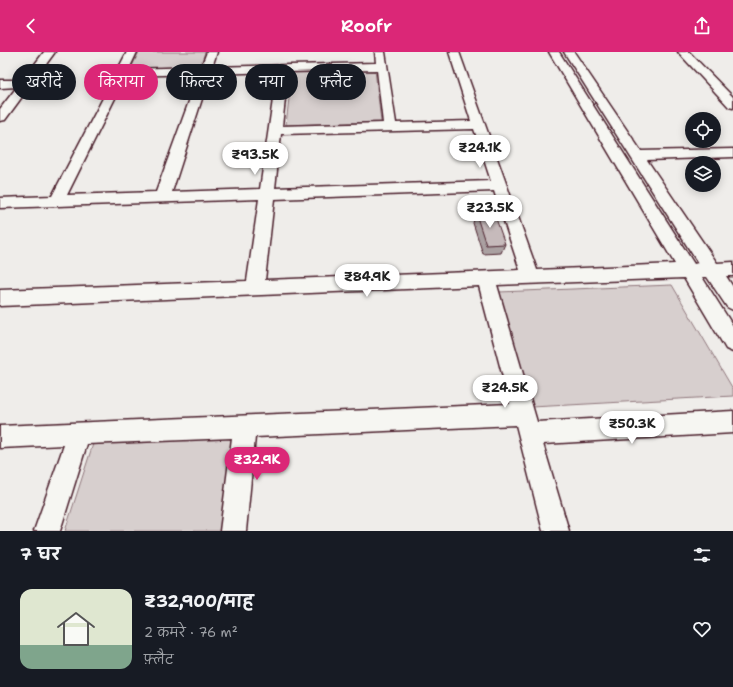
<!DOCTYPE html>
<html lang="hi">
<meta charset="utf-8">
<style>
body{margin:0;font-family:"Shantell Sans","Playpen Sans Deva",sans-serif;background:#242831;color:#f1f3f6;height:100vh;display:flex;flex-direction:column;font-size:15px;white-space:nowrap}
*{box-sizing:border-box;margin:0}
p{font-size:13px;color:#9ea1a6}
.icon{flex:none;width:22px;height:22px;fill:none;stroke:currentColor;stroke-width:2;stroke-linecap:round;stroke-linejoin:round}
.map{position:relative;height:479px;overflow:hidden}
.panel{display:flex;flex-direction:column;background:#171b24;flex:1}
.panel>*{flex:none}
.top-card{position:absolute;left:12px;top:12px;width:400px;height:36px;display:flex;gap:8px}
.buttons{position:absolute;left:685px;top:60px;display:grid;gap:8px}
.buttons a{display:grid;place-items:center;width:36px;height:36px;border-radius:50%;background:#171b24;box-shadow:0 2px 10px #0003;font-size:20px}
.price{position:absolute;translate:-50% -34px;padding:0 9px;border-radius:14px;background:#fff;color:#222;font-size:13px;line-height:26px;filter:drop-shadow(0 1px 2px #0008)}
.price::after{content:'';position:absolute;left:50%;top:24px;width:12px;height:9px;margin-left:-6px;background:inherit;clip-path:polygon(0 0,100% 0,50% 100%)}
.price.active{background:#db2777;color:#fff}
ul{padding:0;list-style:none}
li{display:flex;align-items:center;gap:12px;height:100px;padding:0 20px}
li+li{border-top:1px solid #363941}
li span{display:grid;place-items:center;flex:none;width:112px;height:80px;border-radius:12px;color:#555}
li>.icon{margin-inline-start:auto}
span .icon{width:48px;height:48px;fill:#fffc;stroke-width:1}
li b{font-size:17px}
h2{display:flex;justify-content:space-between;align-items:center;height:48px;padding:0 20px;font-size:17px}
.pill{padding:0 14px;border-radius:18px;background:#171b24;box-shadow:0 2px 10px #0003;font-size:14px;line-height:36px}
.pill.active{background:#db2777;color:#fff}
header{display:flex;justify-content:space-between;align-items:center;height:52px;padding:0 20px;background:#db2777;color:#fff;font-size:18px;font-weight:600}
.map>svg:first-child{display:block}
.green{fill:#d7cfce;stroke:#90777c}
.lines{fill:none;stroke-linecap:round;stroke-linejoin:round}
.minor-casing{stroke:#4a1f2b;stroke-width:3}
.minor{fill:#f6f6f2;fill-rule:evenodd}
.wall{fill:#aaa0a1;stroke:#4a1f2b}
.building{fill:#c6babb;stroke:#4a1f2b}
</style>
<header><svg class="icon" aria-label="back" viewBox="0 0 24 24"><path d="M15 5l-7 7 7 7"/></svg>Roofr<svg class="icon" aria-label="share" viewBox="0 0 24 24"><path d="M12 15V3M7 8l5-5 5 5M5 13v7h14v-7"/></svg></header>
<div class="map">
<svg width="733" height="479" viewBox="0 0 733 479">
<rect width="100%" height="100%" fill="#efedea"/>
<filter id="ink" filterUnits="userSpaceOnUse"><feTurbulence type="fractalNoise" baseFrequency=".025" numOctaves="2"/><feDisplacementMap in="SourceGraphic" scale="8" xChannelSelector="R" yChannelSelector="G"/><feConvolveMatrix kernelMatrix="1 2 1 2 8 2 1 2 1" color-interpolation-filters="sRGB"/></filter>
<g filter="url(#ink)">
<g class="green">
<path d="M 139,0 L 205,0 L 200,15 L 131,16 Z"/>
<path d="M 375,18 L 381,70 L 286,73 L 292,19 Z"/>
<path d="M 672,233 L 733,337 L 733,344 L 532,355 L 499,240 Z"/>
<path d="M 234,386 L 221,479 L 65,479 L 93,392 Z"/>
</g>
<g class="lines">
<g class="minor-casing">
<g id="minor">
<path d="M 44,0 L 55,0 L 5,68 L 0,69 L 0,57 L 17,35 L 0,36 L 0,28 L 23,28 Z"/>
<path d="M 127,0 L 137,0 L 129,17 L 201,15 L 207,0 L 217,0 L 212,15 L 376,11 L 375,0 L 385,0 L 396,71 L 471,69 L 449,0 L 459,0 L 537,218 L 675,212 L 549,0 L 559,0 L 694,212 L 698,211 L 564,0 L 574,0 L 641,99 L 733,97 L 733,105 L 647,108 L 717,211 L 733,210 L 733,224 L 726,224 L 733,235 L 733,258 L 727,255 L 707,225 L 702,225 L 733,274 L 733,300 L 726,297 L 684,226 L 497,233 L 537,370 L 733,359 L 733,381 L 543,392 L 569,479 L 543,479 L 516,373 L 255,385 L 246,479 L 220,479 L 232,386 L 87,392 L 60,479 L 34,479 L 64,393 L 0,396 L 0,374 L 510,352 L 479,234 L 0,254 L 0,238 L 247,229 L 259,147 L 0,156 L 0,146 L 52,144 ZM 377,18 L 383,71 L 282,74 L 288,20 ZM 277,20 L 260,137 L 172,140 L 210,22 ZM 199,22 L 156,140 L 67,143 L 126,24 ZM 474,77 L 491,129 L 275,136 L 281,82 ZM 494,139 L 520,218 L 265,228 L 274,147 Z"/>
<path d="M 678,0 L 689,0 L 733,45 L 733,56 L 729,55 Z"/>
</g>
</g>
<use href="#minor" class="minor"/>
</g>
<path class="wall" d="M 476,162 L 505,192 L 501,201 L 483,202 L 473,171 Z"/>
<path class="building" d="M 494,161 L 505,192 L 486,193 L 476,162 Z"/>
</g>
</svg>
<div class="buttons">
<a><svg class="icon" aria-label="locate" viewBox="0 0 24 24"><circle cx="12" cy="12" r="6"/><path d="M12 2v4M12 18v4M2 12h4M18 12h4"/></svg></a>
<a><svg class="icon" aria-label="layers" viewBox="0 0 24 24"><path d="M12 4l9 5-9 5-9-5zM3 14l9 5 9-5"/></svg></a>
</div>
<b class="price" style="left:480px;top:117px">₹24.1K</b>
<b class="price" style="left:255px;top:124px">₹93.5K</b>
<b class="price" style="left:490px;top:177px">₹23.5K</b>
<b class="price" style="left:367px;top:246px">₹84.9K</b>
<b class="price" style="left:505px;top:357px">₹24.5K</b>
<b class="price" style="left:632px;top:393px">₹50.3K</b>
<b class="price active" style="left:257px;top:429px">₹32.9K</b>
<div class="top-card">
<a class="pill">खरीदें</a>
<a class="pill active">किराया</a>
<a class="pill">फ़िल्टर</a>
<a class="pill">नया</a>
<a class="pill">फ़्लैट</a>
</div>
</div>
<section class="panel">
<h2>7 घर<svg class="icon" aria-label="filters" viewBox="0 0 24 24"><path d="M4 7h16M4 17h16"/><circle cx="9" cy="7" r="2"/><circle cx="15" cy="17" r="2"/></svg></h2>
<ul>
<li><span style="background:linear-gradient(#dfe7d0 70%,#7fa58c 0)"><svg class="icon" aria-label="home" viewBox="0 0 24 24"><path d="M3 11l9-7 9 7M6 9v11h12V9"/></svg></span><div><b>₹32,900/माह</b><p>2 कमरे · 76 m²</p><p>फ़्लैट</p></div><svg class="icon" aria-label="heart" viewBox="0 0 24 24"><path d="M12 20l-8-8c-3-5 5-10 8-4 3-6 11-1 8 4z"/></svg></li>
</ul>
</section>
